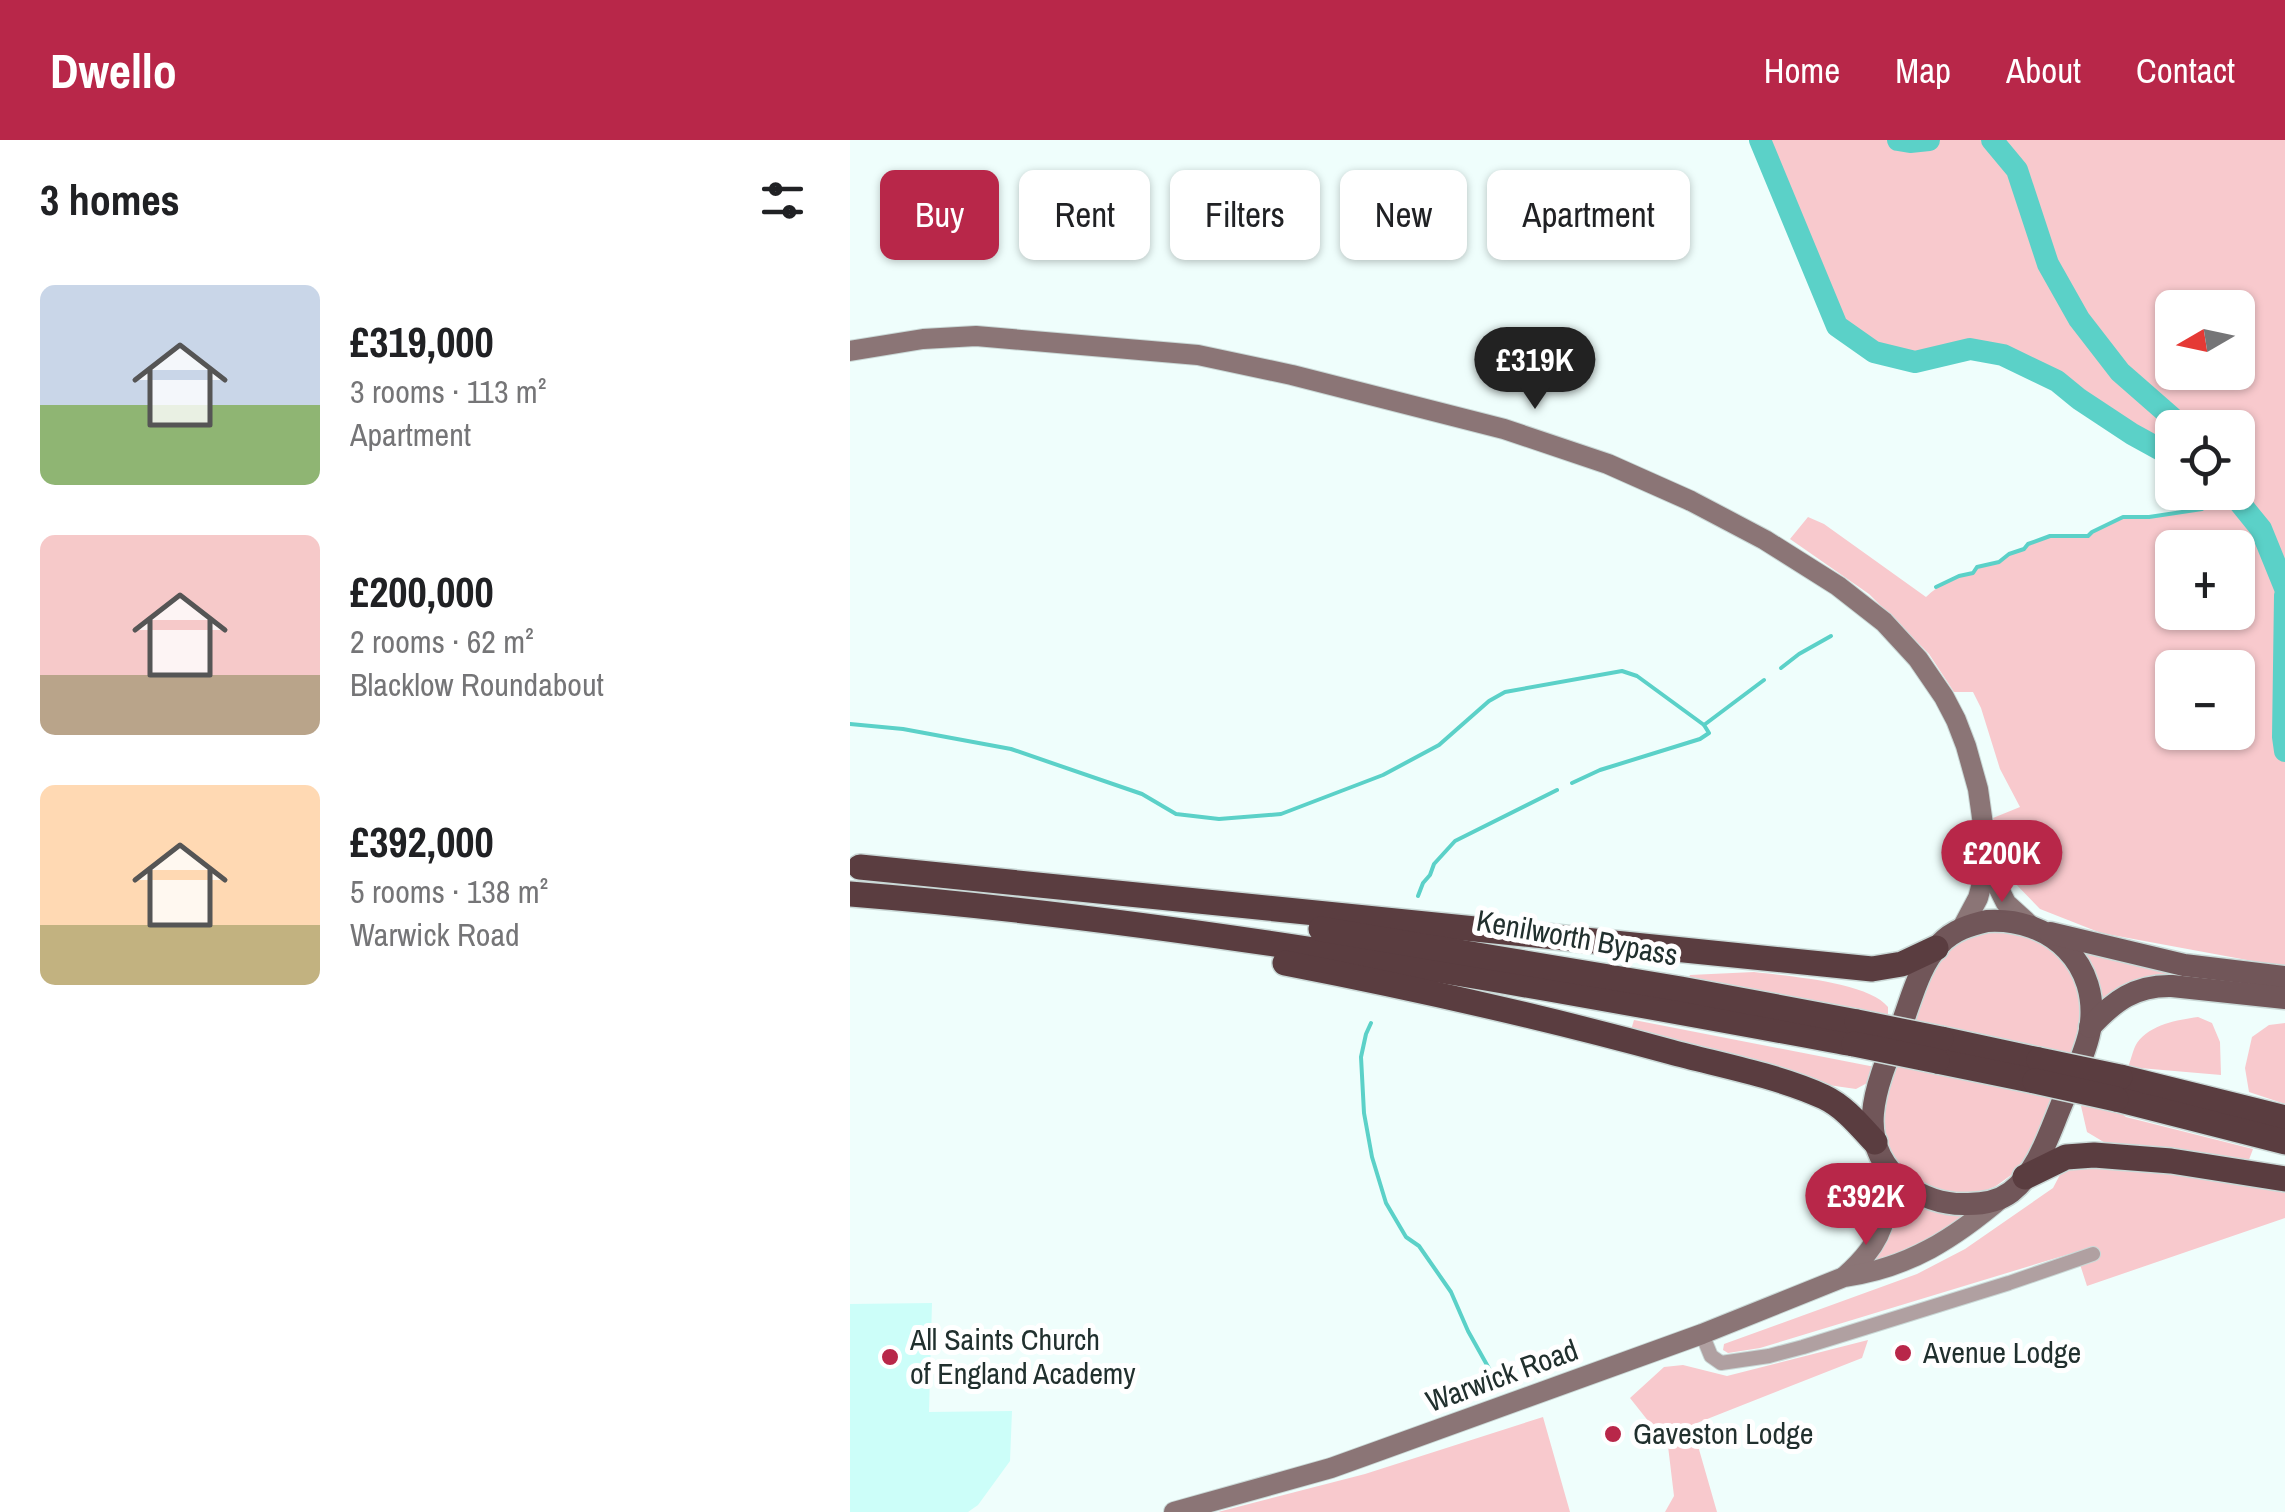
<!DOCTYPE html>
<meta charset="utf-8">
<style>
body{margin:0;font-family:"Archivo Narrow",sans-serif;background:#f6f6f6;color:#202124;height:100vh;display:flex;flex-direction:column;font-size:38px;white-space:nowrap}
*{box-sizing:border-box;margin:0}
p{font-size:32px;color:#757577}
.icon{flex:none;width:55px;height:55px;fill:none;stroke:currentColor;stroke-width:2;stroke-linecap:round;stroke-linejoin:round}
.map{position:relative;flex:1;overflow:hidden}
.panel{display:flex;flex-direction:column;background:#fff;width:850px}
.panel>*{flex:none}
.top-card{position:absolute;left:30px;top:30px;width:950px;height:90px;display:flex;gap:20px}
.needle{width:65px;rotate:261deg}
.buttons{position:absolute;left:1305px;top:150px;display:grid;gap:20px}
.buttons a{display:grid;place-items:center;width:100px;height:100px;border-radius:15px;background:#fff;box-shadow:0 2px 8px #0004;font-size:50px}
.price{position:absolute;translate:-50% -85px;padding:0 22px;border-radius:35px;background:#b82749;color:#fff;font-size:32px;line-height:65px;filter:drop-shadow(0 2px 5px #0008)}
.price::after{content:'';position:absolute;left:50%;top:60px;width:30px;height:22px;margin-left:-15px;background:inherit;clip-path:polygon(0 0,100% 0,50% 100%)}
.price.active{background:#222;color:#fff}
ul{padding:0;list-style:none}
li{display:flex;align-items:center;gap:30px;height:250px;padding:0 40px}
li span{display:grid;place-items:center;flex:none;width:280px;height:200px;border-radius:15px;color:#555}
li>.icon{margin-inline-start:auto}
span .icon{width:120px;height:120px;fill:#fffc;stroke-width:1}
li b{font-size:42px}
h2{display:flex;justify-content:space-between;align-items:center;height:120px;padding:0 40px;font-size:42px}
.pill{padding:0 35px;border-radius:15px;background:#fff;box-shadow:0 2px 8px #0004;font-size:35px;line-height:90px}
.pill.active{background:#b82749;color:#fff}
header{display:flex;align-items:center;gap:60px;box-sizing:border-box;height:140px;padding:0 50px;background:#b82749;color:#fff}
header strong{font-size:48px}
nav{display:flex;gap:55px;margin-inline-start:auto;font-size:35px}
main{display:flex;flex:1;min-height:0}
.map>svg:first-child{display:block}
.built{fill:#ccfef9}
.green{fill:#f8c9cd;fill-rule:evenodd}
.lines{fill:none;stroke-linecap:round;stroke-linejoin:round}
.stream{stroke:#5bd1c8;stroke-width:4}
.river{stroke:#5bd1c8;stroke-width:22}
.street-casing{stroke:#cad9d7;stroke-width:16}
.secondary-casing{stroke:#cad9d7;stroke-width:22}
.primary-casing{stroke:#cad9d7;stroke-width:25}
.highway-casing{stroke:#cad9d7;stroke-width:28}
.street{stroke:#b0a0a1;stroke-width:14}
.secondary{stroke:#8b7576;stroke-width:20}
.primary{stroke:#715659;stroke-width:22}
.highway{stroke:#5a3d40;stroke-width:25}
.highway-bridge-casing{stroke:#cad9d7;stroke-width:28;stroke-linecap:butt}
.highway-bridge{stroke:#5a3d40;stroke-width:25}
.poi-dot{fill:#b82749;stroke:#fff;stroke-width:4}
.labels{text-anchor:middle;stroke-width:10;stroke-linejoin:round;paint-order:stroke}
.street-label{font-size:30px;fill:#21302e;stroke:#fff}
.poi-label{font-size:30px;fill:#21302e;stroke:#fff;text-anchor:start}
</style>
<header>
<strong>Dwello</strong>
<nav><a>Home</a><a>Map</a><a>About</a><a>Contact</a></nav>
</header>
<main>
<section class="panel">
<h2>3 homes<svg class="icon" aria-label="filters" viewBox="0 0 24 24"><path d="M4 7h16M4 17h16"/><circle cx="9" cy="7" r="2"/><circle cx="15" cy="17" r="2"/></svg></h2>
<ul>
<li><span style="background:linear-gradient(#c9d6e8 60%,#8fb573 0)"><svg class="icon" aria-label="home" viewBox="0 0 24 24"><path d="M3 11l9-7 9 7M6 9v11h12V9"/></svg></span><div><b>£319,000</b><p>3 rooms · 113 m²</p><p>Apartment</p></div></li>
<li><span style="background:linear-gradient(#f6c9c9 70%,#b9a48a 0)"><svg class="icon" aria-label="home" viewBox="0 0 24 24"><path d="M3 11l9-7 9 7M6 9v11h12V9"/></svg></span><div><b>£200,000</b><p>2 rooms · 62 m²</p><p>Blacklow Roundabout</p></div></li>
<li><span style="background:linear-gradient(#ffd9b3 70%,#c2b280 0)"><svg class="icon" aria-label="home" viewBox="0 0 24 24"><path d="M3 11l9-7 9 7M6 9v11h12V9"/></svg></span><div><b>£392,000</b><p>5 rooms · 138 m²</p><p>Warwick Road</p></div></li>
</ul>
</section>
<div class="map">
<svg width="1435" height="1372" viewBox="0 0 1435 1372">
<rect width="100%" height="100%" fill="#effefc"/>
<path class="built" d="M 82,1163 L 79,1272 L 162,1271 L 160,1321 L 128,1365 L 118,1372 L 0,1372 L 0,1164 Z"/>
<g class="green">
<path d="M 910,0 L 1435,0 L 1435,827 L 1251,793 L 1190,769 L 1158,736 L 1143,678 L 1170,667 L 1150,629 L 1131,568 L 1123,552 L 1104,552 L 1079,514 L 1019,454 L 940,399 L 958,377 L 974,384 L 1076,457 C 1090,443 1105,439 1123,433 L 1127,427 L 1149,422 L 1159,414 L 1200,396 L 1238,396 L 1242,392 L 1273,377 L 1299,377 L 1352,369 L 1362,353 L 1388,352 L 1388,288 L 1322,288 L 1322,316 L 1282,294 L 1229,259 L 1207,241 L 1153,215 L 1120,209 L 1065,222 L 1024,212 L 987,186 ZM 1322,168 L 1388,168 L 1388,232 L 1322,232 ZM 1322,408 L 1388,408 L 1388,472 L 1322,472 ZM 1322,528 L 1388,528 L 1388,592 L 1322,592 Z"/>
<path d="M 1130,790 L 1179,793 L 1215,820 L 1232,853 L 1230,891 L 1185,1005 L 1168,1030 L 1146,1046 L 1132,1052 L 1101,1055 L 1071,1045 L 1042,1020 L 1028,975 L 1076,834 L 1097,808 Z"/>
<path d="M 1224,807 L 1320,831 L 1342,841 L 1248,868 Z"/>
<path d="M 904,832 C 937,836 1019,842 1038,867 L 1038,880 L 836,843 L 840,835 Z"/>
<path d="M 1348,877 L 1362,883 L 1370,902 L 1371,935 L 1278,927 C 1281,920 1283,909 1287,903 C 1301,884 1327,880 1348,877 Z"/>
<path d="M 784,880 L 1025,927 L 1019,942 L 1006,949 L 978,945 L 845,910 L 781,890 Z"/>
<path d="M 1435,883 L 1435,964 L 1399,952 L 1395,928 L 1402,897 L 1419,885 Z"/>
<path d="M 1231,966 L 1264,968 L 1276,977 L 1403,1009 L 1397,1025 L 1257,1004 L 1237,992 Z"/>
<path d="M 1250,1024 L 1435,1045 L 1435,1078 L 1237,1146 L 1226,1112 L 910,1208 L 878,1213 L 873,1210 L 874,1204 L 1067,1134 L 1115,1109 L 1203,1048 L 1213,1029 Z"/>
<path d="M 1044,1048 L 1120,1074 L 1077,1099 L 1021,1125 Z"/>
<path d="M 1018,1200 L 1012,1218 L 842,1285 L 867,1372 L 815,1372 L 824,1356 L 818,1306 L 780,1258 L 814,1227 L 833,1225 L 877,1236 Z"/>
<path d="M 693,1277 L 720,1372 L 368,1372 L 515,1334 Z"/>
</g>
<g class="lines">
<g class="stream">
<path d="M 1086,447 L 1109,436 L 1123,433 L 1127,427 L 1149,422 L 1159,414 L 1174,409 L 1178,404 L 1200,396 L 1238,396 L 1242,392 L 1273,377 L 1299,377 L 1352,369 L 1362,352"/>
<path d="M 931,528 L 949,514 L 981,496"/>
<path d="M 0,584 L 53,589 L 161,609 L 292,654 L 326,674 L 369,679 L 431,674 L 533,635 L 589,605 L 639,561 L 655,552 L 772,531 L 787,536 L 854,585"/>
<path d="M 722,643 L 750,630 L 850,599 L 859,593 L 854,585 L 914,540"/>
<path d="M 568,756 L 573,743 L 580,735 L 584,724 L 605,701 L 707,650"/>
<path d="M 521,883 L 516,894 L 511,917 L 514,973 L 522,1017 L 536,1063 L 556,1097 L 569,1106 L 601,1152 L 618,1191 L 646,1241"/>
</g>
<g class="river">
<path d="M 910,0 L 987,186 L 1024,212 L 1065,222 L 1120,209 L 1153,215 L 1207,241 L 1229,259 L 1282,294 L 1322,316"/>
<path d="M 1048,0 L 1060,2 L 1079,0"/>
<path d="M 1142,0 L 1167,30 L 1198,124 L 1229,179 L 1270,232 L 1334,288"/>
<path d="M 1381,352 L 1411,389 L 1435,448"/>
<path d="M 1435,456 L 1433,597 L 1435,611"/>
</g>
<g class="street-casing">
<path id="street" d="M 852,1194 L 861,1216 L 871,1223 L 919,1216 L 953,1207 L 1159,1143 L 1243,1114"/>
</g>
<g class="secondary-casing">
<g id="secondary">
<path d="M 0,211 L 73,199 L 126,196 L 348,215 L 442,235 L 654,289 L 758,324 L 841,361 L 915,400 L 988,446 L 1034,482 L 1068,519 L 1094,557 L 1106,580 L 1116,606 L 1128,649 L 1138,720 L 1145,741 L 1156,763 L 1180,785"/>
<path d="M 1112,788 L 1128,758 L 1138,721"/>
<path d="M 995,1136 C 1035,1101 1041,1075 1035,1024"/>
<path d="M 324,1372 L 481,1328 L 531,1310 L 852,1194 L 994,1137 C 1059,1128 1105,1098 1154,1056"/>
</g>
</g>
<g class="primary-casing">
<g id="primary">
<path d="M 1137,781 C 1201,777 1251,824 1240,890 C 1235,916 1220,943 1210,968 C 1198,997 1187,1032 1161,1052 C 1149,1061 1133,1064 1118,1064 C 1095,1065 1073,1058 1054,1044 C 996,999 1032,933 1054,878 C 1063,853 1071,823 1090,804 C 1103,790 1120,785 1137,781 Z"/>
<path d="M 1200,793 L 1334,825 L 1435,837"/>
<path d="M 1240,887 C 1264,861 1285,845 1322,846 L 1435,858"/>
</g>
</g>
<g class="highway-casing">
<g id="highway">
<path d="M 10,727 L 1022,829 L 1052,824 L 1086,808"/>
<path d="M 0,754 C 337,781 671,843 1004,904"/>
<path d="M 471,789 L 831,849 L 1007,882"/>
<path d="M 435,823 C 564,848 693,877 821,912 C 869,925 929,936 974,957 C 995,967 1010,986 1025,1002"/>
<path d="M 1091,899 L 1189,920"/>
<path d="M 1087,921 L 1185,941"/>
<path d="M 1270,937 L 1435,978"/>
<path d="M 1266,959 L 1435,1002"/>
<path d="M 1175,1037 L 1216,1017 L 1244,1015 L 1321,1021 L 1435,1039"/>
</g>
</g>
<use href="#street" class="street"/>
<use href="#secondary" class="secondary"/>
<use href="#primary" class="primary"/>
<use href="#highway" class="highway"/>
<g class="highway-bridge-casing">
<g id="highway-bridge">
<path d="M 1007,882 L 1091,899"/>
<path d="M 1004,904 L 1087,921"/>
<path d="M 1189,920 L 1270,937"/>
<path d="M 1185,941 L 1266,959"/>
</g>
</g>
<use href="#highway-bridge" class="highway-bridge"/>
</g>
<g class="poi-dot">
<circle cx="1053" cy="1213" r="10"/>
<circle cx="40" cy="1217" r="10"/>
<circle cx="763" cy="1294" r="10"/>
</g>
<g class="labels">
<g class="street-label">
<text transform="translate(727 798) rotate(10)" y="10">Kenilworth Bypass</text>
<text transform="translate(652 1236) rotate(-20)" y="10">Warwick Road</text>
</g>
<g class="poi-label">
<text x="60" y="1210">All Saints Church<tspan x="60" dy="34">of England Academy</tspan></text>
<text x="1073" y="1223">Avenue Lodge</text>
<text x="783" y="1304">Gaveston Lodge</text>
</g>
</g>
</svg>
<div class="buttons">
<a><svg class="needle" viewBox="-14 -14 28 28"><path d="M0-13l5 13h-10z" fill="#e53935"/><path d="M0 13l5-13h-10z" fill="#757577"/></svg></a>
<a><svg class="icon" aria-label="locate" viewBox="0 0 24 24"><circle cx="12" cy="12" r="6"/><path d="M12 2v4M12 18v4M2 12h4M18 12h4"/></svg></a>
<a>+</a>
<a>−</a>
</div>
<b class="price active" style="left:685px;top:272px">£319K</b>
<b class="price" style="left:1152px;top:765px">£200K</b>
<b class="price" style="left:1016px;top:1108px">£392K</b>
<div class="top-card">
<a class="pill active">Buy</a>
<a class="pill">Rent</a>
<a class="pill">Filters</a>
<a class="pill">New</a>
<a class="pill">Apartment</a>
</div>
</div>
</main>
